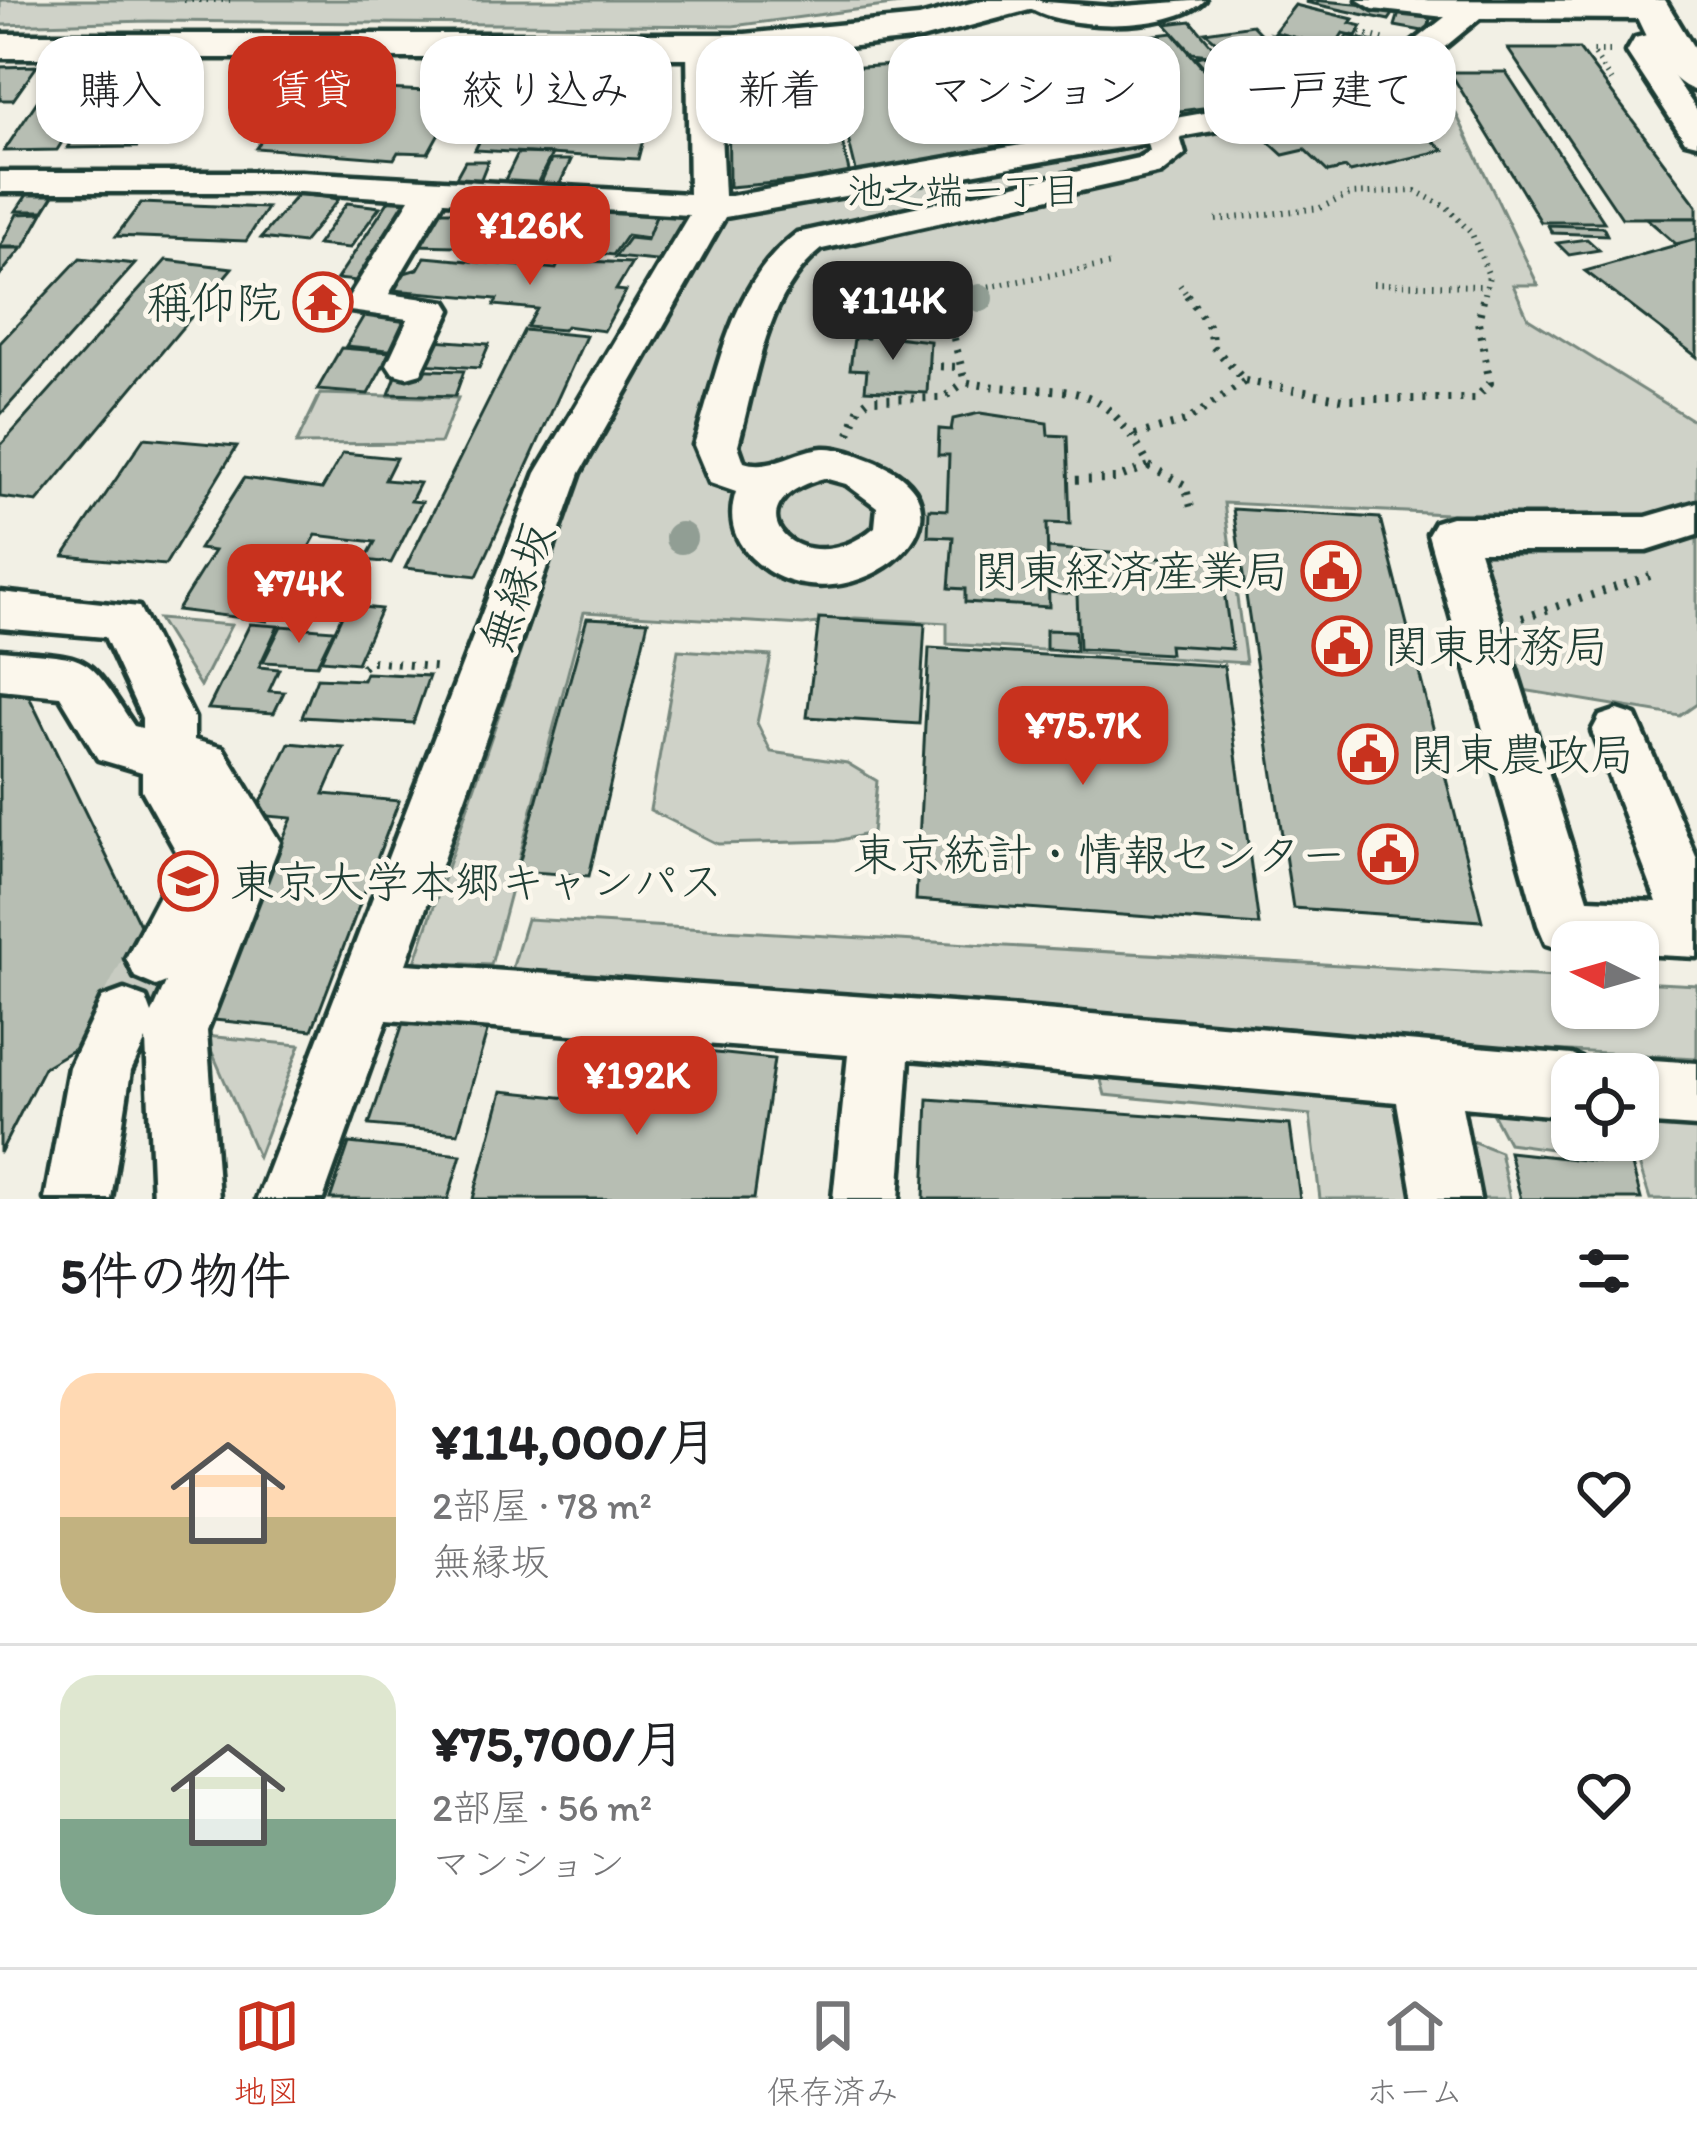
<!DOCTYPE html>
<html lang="ja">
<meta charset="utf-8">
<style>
body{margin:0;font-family:Itim,"Klee One",sans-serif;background:#f2f2f2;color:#202124;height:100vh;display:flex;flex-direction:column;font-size:45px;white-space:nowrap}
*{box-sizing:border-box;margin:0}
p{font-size:39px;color:#757577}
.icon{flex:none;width:66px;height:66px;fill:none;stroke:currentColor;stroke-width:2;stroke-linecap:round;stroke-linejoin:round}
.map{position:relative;height:1199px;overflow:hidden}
.sheet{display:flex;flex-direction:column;background:#fff;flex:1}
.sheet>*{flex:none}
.top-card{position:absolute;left:36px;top:36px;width:1626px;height:108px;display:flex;gap:24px}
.needle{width:78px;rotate:275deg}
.buttons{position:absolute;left:1551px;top:921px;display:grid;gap:24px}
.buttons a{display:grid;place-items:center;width:108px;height:108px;border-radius:24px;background:#fff;box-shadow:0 3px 9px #0004;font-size:60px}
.price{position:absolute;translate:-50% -102px;padding:0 27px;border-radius:24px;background:#c8321e;color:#fff;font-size:39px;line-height:78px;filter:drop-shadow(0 3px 6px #0008)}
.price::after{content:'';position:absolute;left:50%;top:72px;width:36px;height:27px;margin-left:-18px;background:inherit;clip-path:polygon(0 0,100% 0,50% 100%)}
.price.on{background:#222;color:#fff}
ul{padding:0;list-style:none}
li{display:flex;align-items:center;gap:36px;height:300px;padding:0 60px}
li+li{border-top:3px solid #e0e0e0}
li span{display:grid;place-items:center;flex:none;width:336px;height:240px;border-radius:36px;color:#555}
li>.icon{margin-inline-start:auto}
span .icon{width:144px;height:144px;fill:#fffc;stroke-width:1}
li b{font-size:51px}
h2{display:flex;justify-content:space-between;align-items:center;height:144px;padding:0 60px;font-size:51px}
.pill{padding:0 42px;border-radius:36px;background:#fff;box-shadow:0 3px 9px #0004;font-size:42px;line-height:108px}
.pill.on{background:#c8321e;color:#fff}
.tabs{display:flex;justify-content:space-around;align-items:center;height:168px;border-top:3px solid #e0e0e0;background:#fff;font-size:33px;color:#757577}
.tabs a{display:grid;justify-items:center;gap:6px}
.tabs .on{color:#c8321e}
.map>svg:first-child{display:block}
.green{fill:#cfd2c8;stroke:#77887e;stroke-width:3}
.building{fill:#b7beb3;stroke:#1f3d34;stroke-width:3}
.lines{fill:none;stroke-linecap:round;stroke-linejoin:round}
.minor-tunnel{stroke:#c8ccc2;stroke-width:58;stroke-dasharray:58 28;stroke-linecap:butt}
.minor-casing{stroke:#1f3d34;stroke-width:9}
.major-casing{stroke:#1f3d34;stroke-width:9}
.path-far1{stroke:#1f3d34;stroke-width:6;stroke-dasharray:1.5 6;stroke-linecap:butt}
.path{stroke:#1f3d34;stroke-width:8;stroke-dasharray:3 9;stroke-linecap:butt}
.minor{fill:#fbf7ec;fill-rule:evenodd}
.major{fill:#fbf7ec;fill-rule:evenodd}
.tree{fill:#919e94}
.labels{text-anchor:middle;stroke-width:10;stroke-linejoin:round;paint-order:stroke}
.far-neighbourhood-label{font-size:39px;fill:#1f3d34;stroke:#fbf7ec}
.poi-label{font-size:45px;fill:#1f3d34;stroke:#fbf7ec;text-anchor:end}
.street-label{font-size:45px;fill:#1f3d34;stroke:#fbf7ec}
</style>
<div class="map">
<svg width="1697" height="1199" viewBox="0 0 1697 1199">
<rect width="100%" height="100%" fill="#f2f0e5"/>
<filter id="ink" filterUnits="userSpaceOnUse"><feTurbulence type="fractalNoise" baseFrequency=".00833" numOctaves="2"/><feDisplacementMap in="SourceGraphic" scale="24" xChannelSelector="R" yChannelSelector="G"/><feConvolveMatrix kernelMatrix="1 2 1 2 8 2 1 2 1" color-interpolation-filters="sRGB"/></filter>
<g filter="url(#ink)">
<g class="green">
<path d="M 0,0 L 930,0 L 733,26 L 149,21 L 0,25 Z"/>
<path d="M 1272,34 L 1296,40 L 1310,53 L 1374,69 L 1355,85 L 1307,94 L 1278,59 L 1294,56 Z"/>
<path d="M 1402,79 L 1440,80 L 1538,285 L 1513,285 L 1528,318 L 1697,423 L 1697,704 L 1680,716 L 1511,688 L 1468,555 L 1487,516 L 1224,503 L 1246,663 L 947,644 L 947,623 L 855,618 L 803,625 L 584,612 L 491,965 L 415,962 L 583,467 L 726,213 L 1219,128 Z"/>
<path d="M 320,394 L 458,398 L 440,443 L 296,444 Z"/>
<path d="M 158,619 L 231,625 L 200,686 Z"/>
<path d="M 678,650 L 771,656 L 757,723 L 771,752 L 847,763 L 877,781 L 872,833 L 836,841 L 718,844 L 650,810 Z"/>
<path d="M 527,919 L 1572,978 L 1572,1008 L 1638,1008 L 1638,982 L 1697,985 L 1697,1058 L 505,993 Z"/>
<path d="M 205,1036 L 300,1045 L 258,1157 Z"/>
<path d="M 1097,1066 L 1404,1092 L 1423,1199 L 1320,1199 L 1310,1115 L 1105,1095 Z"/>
<path d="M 1480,1090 L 1572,1097 L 1572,1140 L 1638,1140 L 1638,1101 L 1697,1105 L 1697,1199 L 1650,1199 L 1638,1161 L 1508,1143 Z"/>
<path d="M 1451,1133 L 1500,1152 L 1510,1199 L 1457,1199 Z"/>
</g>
<g class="building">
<path d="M 1313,0 L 1397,8 L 1389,20 L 1305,2 Z"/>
<path d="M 1295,5 L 1353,19 L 1350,23 L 1362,26 L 1356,36 L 1343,33 L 1334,47 L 1324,45 L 1320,51 L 1304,47 L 1309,41 L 1274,32 Z"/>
<path d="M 1399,13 L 1430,18 L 1428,32 L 1395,26 Z"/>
<path d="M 1191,21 L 1219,54 L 1231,53 L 1244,67 L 1252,66 L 1276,91 L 1231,97 L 1195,57 L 1209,55 L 1192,53 L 1166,24 Z"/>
<path d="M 1252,25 L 1282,56 L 1271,58 L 1276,63 L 1241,62 L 1205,32 Z"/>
<path d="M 1173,33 L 1233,104 L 1172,112 L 1116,40 Z"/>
<path d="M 1348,36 L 1397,47 L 1384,67 L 1335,54 Z"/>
<path d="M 1109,47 L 1152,109 L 1006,125 L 973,60 Z"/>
<path d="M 1508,49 L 1579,49 L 1697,206 L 1697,218 L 1622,218 Z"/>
<path d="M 957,61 L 1002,145 L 857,175 L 831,69 Z"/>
<path d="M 37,66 L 13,100 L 0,100 L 0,67 Z"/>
<path d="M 185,66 L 166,99 L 154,101 L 149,110 L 158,112 L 137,147 L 68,148 L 90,113 L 99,113 L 105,102 L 97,101 L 121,67 Z"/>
<path d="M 108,69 L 57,150 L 4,151 L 58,70 Z"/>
<path d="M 826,71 L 850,176 L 729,187 L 728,74 Z"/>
<path d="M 1450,72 L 1506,72 L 1604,222 L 1541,222 Z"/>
<path d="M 512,75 L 659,78 L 638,159 L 475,150 Z"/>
<path d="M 301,85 L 427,91 L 460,95 L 428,153 L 398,152 L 394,159 L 256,148 L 271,127 L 262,126 L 289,89 Z"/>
<path d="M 1398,111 L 1444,150 L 1350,172 L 1346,168 L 1328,172 L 1305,150 L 1283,155 L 1261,135 Z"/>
<path d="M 518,153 L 552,154 L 537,184 L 504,182 Z"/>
<path d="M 551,160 L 571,160 L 558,188 L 539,187 Z"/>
<path d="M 465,161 L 488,161 L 480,181 L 454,181 Z"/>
<path d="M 62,182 L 44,211 L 16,211 L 33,186 Z"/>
<path d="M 298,194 L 339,199 L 303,243 L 261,238 Z"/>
<path d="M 392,196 L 419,198 L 367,282 L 337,279 Z"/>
<path d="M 484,201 L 521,203 L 507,232 L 470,227 Z"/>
<path d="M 141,203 L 267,208 L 246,241 L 116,236 Z"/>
<path d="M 347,203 L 380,207 L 350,248 L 317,245 Z"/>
<path d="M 525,203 L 550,204 L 539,233 L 507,232 Z"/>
<path d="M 556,205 L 594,210 L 583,235 L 543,231 Z"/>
<path d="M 600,209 L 659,209 L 648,238 L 627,235 L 613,255 L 580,251 Z"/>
<path d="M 433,211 L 474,211 L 456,246 L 414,245 Z"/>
<path d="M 658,211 L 692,214 L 666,262 L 615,257 L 629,238 L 647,240 Z"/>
<path d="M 43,213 L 24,247 L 0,247 L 17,214 Z"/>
<path d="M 1646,218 L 1697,218 L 1697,239 L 1676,244 Z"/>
<path d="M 1548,225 L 1603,227 L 1607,235 L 1552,233 Z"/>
<path d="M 471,231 L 507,232 L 548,233 L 536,250 L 460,248 Z"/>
<path d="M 1587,239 L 1599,250 L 1569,255 L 1557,243 Z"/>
<path d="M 1697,239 L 1697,357 L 1585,271 Z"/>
<path d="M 0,248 L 22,248 L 0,275 Z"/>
<path d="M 425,257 L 556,269 L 560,260 L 632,263 L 616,290 L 626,291 L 604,331 L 566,326 L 563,330 L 527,327 L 537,309 L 494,305 L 497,299 L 393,290 L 401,274 L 418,269 Z"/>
<path d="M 80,258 L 135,264 L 0,415 L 0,343 Z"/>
<path d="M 166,260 L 232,268 L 37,502 L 0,497 L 0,446 Z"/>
<path d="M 310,290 L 353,292 L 342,312 L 298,309 Z"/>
<path d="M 366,312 L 417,318 L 398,351 L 346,346 Z"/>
<path d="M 524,330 L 586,336 L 477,576 L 405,568 Z"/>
<path d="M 869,334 L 930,341 L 927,393 L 865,390 L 867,370 L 850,369 L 854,338 L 868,338 Z"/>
<path d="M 433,340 L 489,344 L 479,368 L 421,364 Z"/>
<path d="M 341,348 L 391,352 L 368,394 L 317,390 Z"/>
<path d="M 399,369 L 464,371 L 455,396 L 389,394 Z"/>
<path d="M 980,413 L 1047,423 L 1048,435 L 1067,436 L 1070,524 L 1047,523 L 1049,607 L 965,602 L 965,589 L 949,588 L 953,537 L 928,536 L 929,509 L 947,510 L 949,455 L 938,455 L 939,429 L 951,430 L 953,419 Z"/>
<path d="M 144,438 L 237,446 L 165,565 L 64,556 Z"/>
<path d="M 343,453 L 396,458 L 385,480 L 420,483 L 411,501 L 422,502 L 391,563 L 365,560 L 375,542 L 316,535 L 293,575 L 309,577 L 293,606 L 276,604 L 267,621 L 177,610 L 214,551 L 199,549 L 244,478 L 322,489 Z"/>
<path d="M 1233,509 L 1380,518 L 1482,921 L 1293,908 Z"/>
<path d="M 1048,548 L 1220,562 L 1232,649 L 1169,645 L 1170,654 L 1079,649 L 1077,594 L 1049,592 Z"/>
<path d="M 353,606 L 381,609 L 357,663 L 321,660 L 343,613 L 350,613 Z"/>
<path d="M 587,618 L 648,621 L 589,876 L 517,871 Z"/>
<path d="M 819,618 L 925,624 L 919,724 L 807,717 Z"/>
<path d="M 250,624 L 278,626 L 259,667 L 279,669 L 269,691 L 284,692 L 274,713 L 208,709 Z"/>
<path d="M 281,626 L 334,630 L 317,665 L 263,662 Z"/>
<path d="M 1046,630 L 1075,631 L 1076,651 L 1046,649 Z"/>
<path d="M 929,648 L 1224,666 L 1259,925 L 916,900 Z"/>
<path d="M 366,673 L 429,676 L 413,723 L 302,717 L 317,678 L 363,680 Z"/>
<path d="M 0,678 L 21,680 L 172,991 L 44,1067 L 0,1153 Z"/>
<path d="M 289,743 L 344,748 L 324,794 L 399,801 L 312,1030 L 204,1019 L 292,818 L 255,815 Z"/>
<path d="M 405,1017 L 489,1025 L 458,1133 L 369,1125 Z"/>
<path d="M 596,1028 L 663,1034 L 652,1087 L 585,1081 Z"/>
<path d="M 668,1048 L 774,1059 L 754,1199 L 473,1199 L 502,1091 L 656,1107 Z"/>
<path d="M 928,1099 L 1290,1125 L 1300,1199 L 924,1199 Z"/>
<path d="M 349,1143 L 461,1155 L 448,1199 L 330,1199 Z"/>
<path d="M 1509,1152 L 1632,1165 L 1641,1199 L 1521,1199 Z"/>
</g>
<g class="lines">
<path class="minor-tunnel" d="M 124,1019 L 156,958"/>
<g class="minor-casing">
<g id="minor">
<path d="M 1020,0 L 1112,7 L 1205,0 C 1175,32 1051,33 1020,0 Z"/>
<path d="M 1358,0 L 1652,1 L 1667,10 L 1652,19 L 1480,18 L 1379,101 L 1180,137 L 1185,154 L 1161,173 L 822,249 C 765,294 757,377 738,445 L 744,462 C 771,471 795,450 823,448 C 839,447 861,456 876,462 C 1001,516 837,641 752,558 C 732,538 728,517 736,492 L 710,483 L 694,445 C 719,369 731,283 797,233 L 1138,158 L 1150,151 L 1148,143 L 725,217 L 580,473 L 406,964 L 1021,1008 L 1572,1055 L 1594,1064 L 1599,1074 L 1572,1074 L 1572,1117 L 1462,1107 L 1480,1199 L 1414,1199 L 1397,1102 L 909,1059 L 899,1199 L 833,1199 L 848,1055 L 387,1020 L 323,1199 L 257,1199 L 536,473 L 689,215 L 444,201 L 389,294 L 446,302 L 451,310 L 421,373 L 407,377 L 393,373 L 387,364 L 408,319 L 350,311 L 345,303 L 410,199 L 300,192 L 0,192 L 0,172 L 300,172 L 689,194 L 687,47 L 702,38 L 717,47 L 724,196 L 731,196 L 1358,86 L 1445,17 L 1373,9 ZM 824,478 L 846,484 L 877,507 L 875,527 C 804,589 722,505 824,478 Z"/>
<path d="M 1666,30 L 1681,39 L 1657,52 L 1697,110 L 1697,144 L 1685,141 L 1627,52 L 1635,38 Z"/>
<path d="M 1697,502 L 1697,535 L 1647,551 L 1479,551 L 1588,899 L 1657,902 L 1592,731 L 1600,716 L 1618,710 L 1636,716 L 1697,859 L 1697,957 L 1638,954 L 1638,942 L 1572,942 L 1572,952 L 1546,944 L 1538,925 L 1428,534 L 1435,522 L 1451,517 L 1646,517 Z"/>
<path d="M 0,592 L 139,607 L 194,718 L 194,740 L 223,748 L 280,842 L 207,1031 L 219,1199 L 153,1199 L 146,1040 L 131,1071 L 111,1199 L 45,1199 L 69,1067 L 102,998 L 124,990 L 146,998 L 152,1014 L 166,982 L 156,986 L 135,977 L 126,958 L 177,861 L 176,851 L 142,790 L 142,772 L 98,759 L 60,696 L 0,690 L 0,650 C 92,659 83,648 134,726 L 142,728 L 142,718 L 105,637 L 0,628 Z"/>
<path d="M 1638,1059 L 1697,1063 L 1697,1127 L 1638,1123 L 1638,1074 L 1613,1074 Z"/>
</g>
</g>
<g class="major-casing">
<g id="major">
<path d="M 982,0 L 1042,0 L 1037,8 L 921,39 L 745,58 L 0,58 L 0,34 L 745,34 L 919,17 Z"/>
<path d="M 1629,0 L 1665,0 L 1697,53 L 1697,91 C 1663,82 1643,30 1629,0 Z"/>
</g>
</g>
<g class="path-far1">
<path d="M 184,0 L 230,0"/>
<path d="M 1360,33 L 1386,40"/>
<path d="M 1111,45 L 1152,101"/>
<path d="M 1610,51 L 1592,51 L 1614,86"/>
<path d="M 1216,220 L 1320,208 L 1350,194 L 1415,191 L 1448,208 L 1472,234 L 1489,276 L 1484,298"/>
<path d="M 1373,284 L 1485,286"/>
<path d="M 1180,285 L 1189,298"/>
<path d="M 954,298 L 965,291 L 1112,264"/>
</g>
<g class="path">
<path d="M 959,295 L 947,311 L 965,382 C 1060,402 1095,362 1149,466 L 1115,479 L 1068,480"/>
<path d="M 928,366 L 960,367"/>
<path d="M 1245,381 L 1344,399 L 1475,399 L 1490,383 L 1478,322 L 1484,295"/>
<path d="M 849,434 L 859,407 L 869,399 L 943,398 L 965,382"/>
<path d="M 1135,435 L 1187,421 L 1245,381 L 1212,345 L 1211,330 L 1187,295"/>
<path d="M 1149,466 L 1185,485 L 1192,511"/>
<path d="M 1522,618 L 1650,576"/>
<path d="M 362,667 L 370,661 L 442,668"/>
</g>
<use href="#minor" class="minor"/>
<use href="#major" class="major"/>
</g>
<g class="tree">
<circle cx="980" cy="298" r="14"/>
<circle cx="681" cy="538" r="16"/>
</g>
</g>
<defs>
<g id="temple-ring" transform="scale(3)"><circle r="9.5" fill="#fbf7ec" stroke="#c8321e" stroke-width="1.5"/><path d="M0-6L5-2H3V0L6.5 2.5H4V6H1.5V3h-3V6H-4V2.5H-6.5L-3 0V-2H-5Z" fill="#c8321e"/></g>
<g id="civic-ring" transform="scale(3)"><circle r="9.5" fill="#fbf7ec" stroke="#c8321e" stroke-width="1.5"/><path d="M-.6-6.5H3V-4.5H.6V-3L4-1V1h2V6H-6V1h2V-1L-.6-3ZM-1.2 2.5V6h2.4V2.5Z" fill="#c8321e"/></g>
<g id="university-ring" transform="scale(3)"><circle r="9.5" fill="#fbf7ec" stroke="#c8321e" stroke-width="1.5"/><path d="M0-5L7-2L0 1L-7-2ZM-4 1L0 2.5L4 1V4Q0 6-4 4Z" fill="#c8321e"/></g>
</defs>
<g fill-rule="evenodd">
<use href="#temple-ring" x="323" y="302"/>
<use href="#civic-ring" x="1331" y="571"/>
<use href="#civic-ring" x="1342" y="646"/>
<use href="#civic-ring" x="1368" y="754"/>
<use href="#civic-ring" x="1388" y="854"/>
<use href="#university-ring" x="188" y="881"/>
</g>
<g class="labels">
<g class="far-neighbourhood-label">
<text x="964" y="204">池之端一丁目</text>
</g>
<g class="poi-label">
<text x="281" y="318">稱仰院</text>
<text x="1289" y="587">関東経済産業局</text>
<text x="1384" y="662" text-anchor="start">関東財務局</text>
<text x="1410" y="770" text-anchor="start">関東農政局</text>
<text x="1346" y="870">東京統計・情報センター</text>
<text x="230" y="897" text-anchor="start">東京大学本郷キャンパス</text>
</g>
<g class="street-label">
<text transform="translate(516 587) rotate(-70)" y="16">無縁坂</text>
</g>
</g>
</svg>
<div class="buttons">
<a><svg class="needle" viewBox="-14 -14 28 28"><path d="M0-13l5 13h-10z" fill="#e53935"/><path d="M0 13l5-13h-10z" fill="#757577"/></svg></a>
<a><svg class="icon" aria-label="locate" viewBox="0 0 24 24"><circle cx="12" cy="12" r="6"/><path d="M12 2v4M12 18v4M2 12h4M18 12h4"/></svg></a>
</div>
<b class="price" style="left:530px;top:288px">¥126K</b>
<b class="price on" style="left:893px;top:363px">¥114K</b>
<b class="price" style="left:299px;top:646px">¥74K</b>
<b class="price" style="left:1083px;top:788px">¥75.7K</b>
<b class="price" style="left:637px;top:1138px">¥192K</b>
<div class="top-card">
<a class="pill">購入</a>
<a class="pill on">賃貸</a>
<a class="pill">絞り込み</a>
<a class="pill">新着</a>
<a class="pill">マンション</a>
<a class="pill">一戸建て</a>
</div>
</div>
<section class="sheet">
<h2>5件の物件<svg class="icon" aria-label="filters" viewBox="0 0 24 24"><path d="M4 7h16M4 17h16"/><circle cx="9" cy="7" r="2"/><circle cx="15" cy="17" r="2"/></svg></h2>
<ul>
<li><span style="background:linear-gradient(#ffd9b3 60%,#c2b280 0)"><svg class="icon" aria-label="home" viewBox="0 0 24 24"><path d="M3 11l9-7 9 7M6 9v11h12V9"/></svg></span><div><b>¥114,000/月</b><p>2部屋 · 78 m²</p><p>無縁坂</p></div><svg class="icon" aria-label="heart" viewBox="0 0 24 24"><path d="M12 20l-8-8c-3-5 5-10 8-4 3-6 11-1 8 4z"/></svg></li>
<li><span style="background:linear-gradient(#dfe7d0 60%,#7fa58c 0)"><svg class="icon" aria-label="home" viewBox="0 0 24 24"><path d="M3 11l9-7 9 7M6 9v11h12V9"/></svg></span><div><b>¥75,700/月</b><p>2部屋 · 56 m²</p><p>マンション</p></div><svg class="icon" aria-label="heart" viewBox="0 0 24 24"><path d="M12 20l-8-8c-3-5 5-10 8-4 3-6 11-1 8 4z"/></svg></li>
</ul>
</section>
<nav class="tabs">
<a class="on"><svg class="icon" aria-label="map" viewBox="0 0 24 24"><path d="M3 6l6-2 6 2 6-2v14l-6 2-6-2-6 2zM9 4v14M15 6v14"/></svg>地図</a>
<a><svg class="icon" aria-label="saved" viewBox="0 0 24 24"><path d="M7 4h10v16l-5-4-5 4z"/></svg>保存済み</a>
<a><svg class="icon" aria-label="home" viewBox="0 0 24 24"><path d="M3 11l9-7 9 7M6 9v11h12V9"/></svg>ホーム</a>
</nav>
